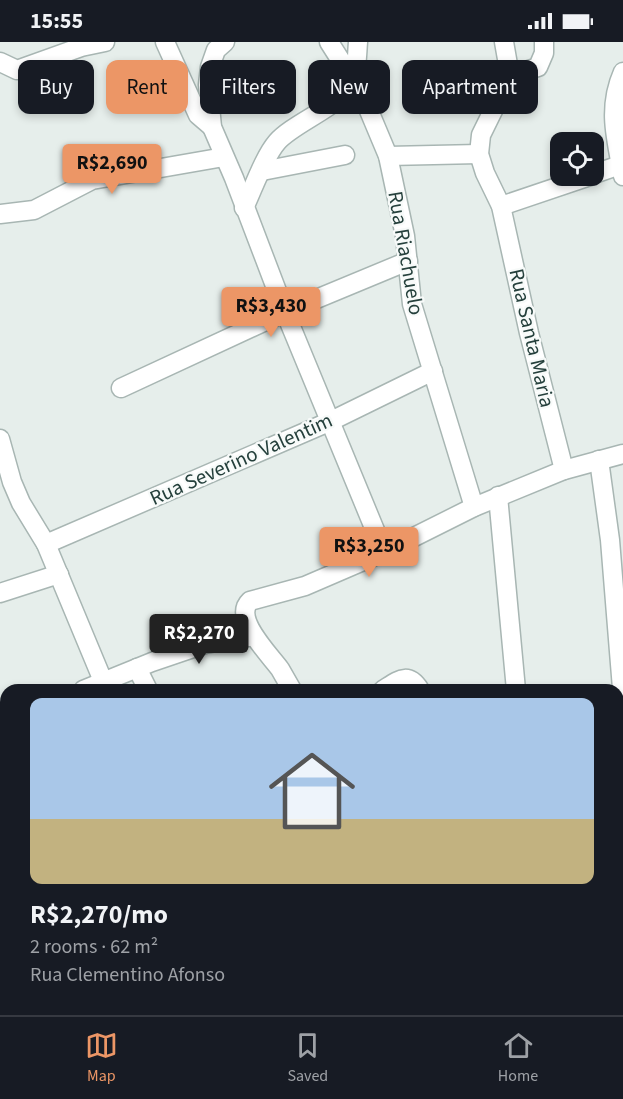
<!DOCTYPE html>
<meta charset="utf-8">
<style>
body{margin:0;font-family:"Source Sans 3",sans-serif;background:#20242c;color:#f1f3f6;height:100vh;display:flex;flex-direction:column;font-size:22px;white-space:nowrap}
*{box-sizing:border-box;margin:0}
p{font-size:20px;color:#9ea1a6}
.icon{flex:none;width:33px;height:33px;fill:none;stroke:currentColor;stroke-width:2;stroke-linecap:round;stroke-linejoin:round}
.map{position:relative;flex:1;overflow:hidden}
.side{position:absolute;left:0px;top:642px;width:624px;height:332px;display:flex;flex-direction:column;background:#171b24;border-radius:18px 18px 0 0;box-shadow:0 3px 9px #0003}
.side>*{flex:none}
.guide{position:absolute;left:18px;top:18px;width:588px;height:54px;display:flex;gap:12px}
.fabs{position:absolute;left:550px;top:90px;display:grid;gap:12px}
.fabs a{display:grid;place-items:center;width:54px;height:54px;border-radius:12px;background:#171b24;box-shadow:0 3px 9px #0003;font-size:30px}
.price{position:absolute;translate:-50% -51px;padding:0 14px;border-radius:6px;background:#ec9666;color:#111;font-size:20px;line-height:39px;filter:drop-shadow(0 2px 3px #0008)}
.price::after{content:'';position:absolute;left:50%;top:36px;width:18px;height:14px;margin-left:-9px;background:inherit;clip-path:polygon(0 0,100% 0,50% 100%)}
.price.selected{background:#222;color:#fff}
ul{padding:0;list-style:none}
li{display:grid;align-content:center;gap:12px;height:318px;padding:0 30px}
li+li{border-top:2px solid #363941}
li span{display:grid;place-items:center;height:186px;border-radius:12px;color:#555}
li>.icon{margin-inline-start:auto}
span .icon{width:108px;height:108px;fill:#fffc;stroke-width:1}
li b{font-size:26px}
.chip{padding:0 21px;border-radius:12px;background:#171b24;box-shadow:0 3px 9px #0003;font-size:21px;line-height:54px}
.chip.selected{background:#ec9666;color:#111}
.status{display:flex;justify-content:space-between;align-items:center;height:42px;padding:0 30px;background:#171b24;direction:ltr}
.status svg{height:16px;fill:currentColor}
.menu{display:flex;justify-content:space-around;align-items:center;height:84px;border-top:2px solid #363941;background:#171b24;font-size:16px;color:#9ea1a6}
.menu a{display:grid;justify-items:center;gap:3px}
.menu .selected{color:#ec9666}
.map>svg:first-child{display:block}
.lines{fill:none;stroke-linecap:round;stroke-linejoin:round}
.minor-casing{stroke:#a8b6b3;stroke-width:21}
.minor{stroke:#fff;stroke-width:18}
.labels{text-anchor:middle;stroke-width:4.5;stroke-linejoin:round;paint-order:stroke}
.street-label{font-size:21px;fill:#25403c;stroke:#f7faf9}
</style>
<div class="status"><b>15:55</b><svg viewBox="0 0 49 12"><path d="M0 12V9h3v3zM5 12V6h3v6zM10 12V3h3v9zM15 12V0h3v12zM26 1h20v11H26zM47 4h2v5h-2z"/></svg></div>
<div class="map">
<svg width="623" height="973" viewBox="0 0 623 973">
<rect width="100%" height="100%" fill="#e6eeeb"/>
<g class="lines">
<g class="minor-casing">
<g id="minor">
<path d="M 165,0 L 198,73 L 212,85"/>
<path d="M 225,0 L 216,8 L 210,25 L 208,43 L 212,85 L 234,136 L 285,270 L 384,510"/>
<path d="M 329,0 L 362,52 L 388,114 L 405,194 L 412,262 L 474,465"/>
<path d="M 504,0 L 510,34 L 481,93 L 479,112 L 485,131 L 501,164 L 529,291 L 564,428"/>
<path d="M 0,20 L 17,28 L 81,5 L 105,0"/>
<path d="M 623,30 C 607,66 616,97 623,134"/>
<path d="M 510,34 L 538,25 L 544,11 L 544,0"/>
<path d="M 388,114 L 479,112"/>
<path d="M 262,129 L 345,113"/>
<path d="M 594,132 L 623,122"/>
<path d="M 501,164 L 590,134"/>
<path d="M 244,166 C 253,147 264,115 277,100 C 294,80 347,62 354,37 C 357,25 357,12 358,0"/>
<path d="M 0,172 L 34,168 L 92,138 L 224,115"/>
<path d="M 121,346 L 285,270 L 408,219"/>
<path d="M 0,397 L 12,440 L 21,461 L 46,502 L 103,639"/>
<path d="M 599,418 L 610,498 L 623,659"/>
<path d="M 498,454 L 516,648"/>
<path d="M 46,502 L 331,379 L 433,329"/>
<path d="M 0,551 L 59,532"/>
<path d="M 137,626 L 148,648"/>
<path d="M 83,648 L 152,620 L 205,602 L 254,594"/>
<path d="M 292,648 C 288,641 284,634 280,627 C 270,613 232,576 250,559 L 305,544 L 384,510 L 474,465 L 564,428 L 623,412"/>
<path d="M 383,648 C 399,638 408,629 420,648"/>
<path d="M 0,680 L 6,678"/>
<path d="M 0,819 L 6,831"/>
<path d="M 618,852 L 623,849"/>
<path d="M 67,968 L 70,973"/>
<path d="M 337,968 L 342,973"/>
<path d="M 211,973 L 218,968"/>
<path d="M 449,973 L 457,968"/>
</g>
</g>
<use href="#minor" class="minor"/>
</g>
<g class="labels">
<g class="street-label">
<text transform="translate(406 211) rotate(80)" y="7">Rua Riachuelo</text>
<text transform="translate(532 296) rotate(77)" y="7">Rua Santa Maria</text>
<text transform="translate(241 417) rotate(-24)" y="7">Rua Severino Valentim</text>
</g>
</g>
</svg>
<div class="fabs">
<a><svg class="icon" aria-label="locate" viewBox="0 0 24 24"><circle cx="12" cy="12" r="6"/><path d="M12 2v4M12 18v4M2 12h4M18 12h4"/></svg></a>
</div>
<b class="price" style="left:112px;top:153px">R$2,690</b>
<b class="price" style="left:271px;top:296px">R$3,430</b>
<b class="price" style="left:369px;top:536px">R$3,250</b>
<b class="price selected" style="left:199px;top:623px">R$2,270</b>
<div class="guide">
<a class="chip">Buy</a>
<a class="chip selected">Rent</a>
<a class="chip">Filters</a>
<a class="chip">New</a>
<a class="chip">Apartment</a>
</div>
<section class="side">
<ul>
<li><span style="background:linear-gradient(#a9c7e8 65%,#c2b280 0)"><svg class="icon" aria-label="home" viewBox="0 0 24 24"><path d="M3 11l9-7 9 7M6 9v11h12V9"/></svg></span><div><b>R$2,270/mo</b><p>2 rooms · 62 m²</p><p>Rua Clementino Afonso</p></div></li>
</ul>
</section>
</div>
<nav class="menu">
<a class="selected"><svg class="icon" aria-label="map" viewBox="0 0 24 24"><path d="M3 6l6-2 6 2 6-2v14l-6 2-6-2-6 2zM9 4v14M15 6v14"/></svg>Map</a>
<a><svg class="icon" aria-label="saved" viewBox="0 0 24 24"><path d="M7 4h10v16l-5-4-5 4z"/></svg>Saved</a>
<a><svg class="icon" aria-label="home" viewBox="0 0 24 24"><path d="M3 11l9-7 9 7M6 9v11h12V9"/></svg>Home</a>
</nav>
